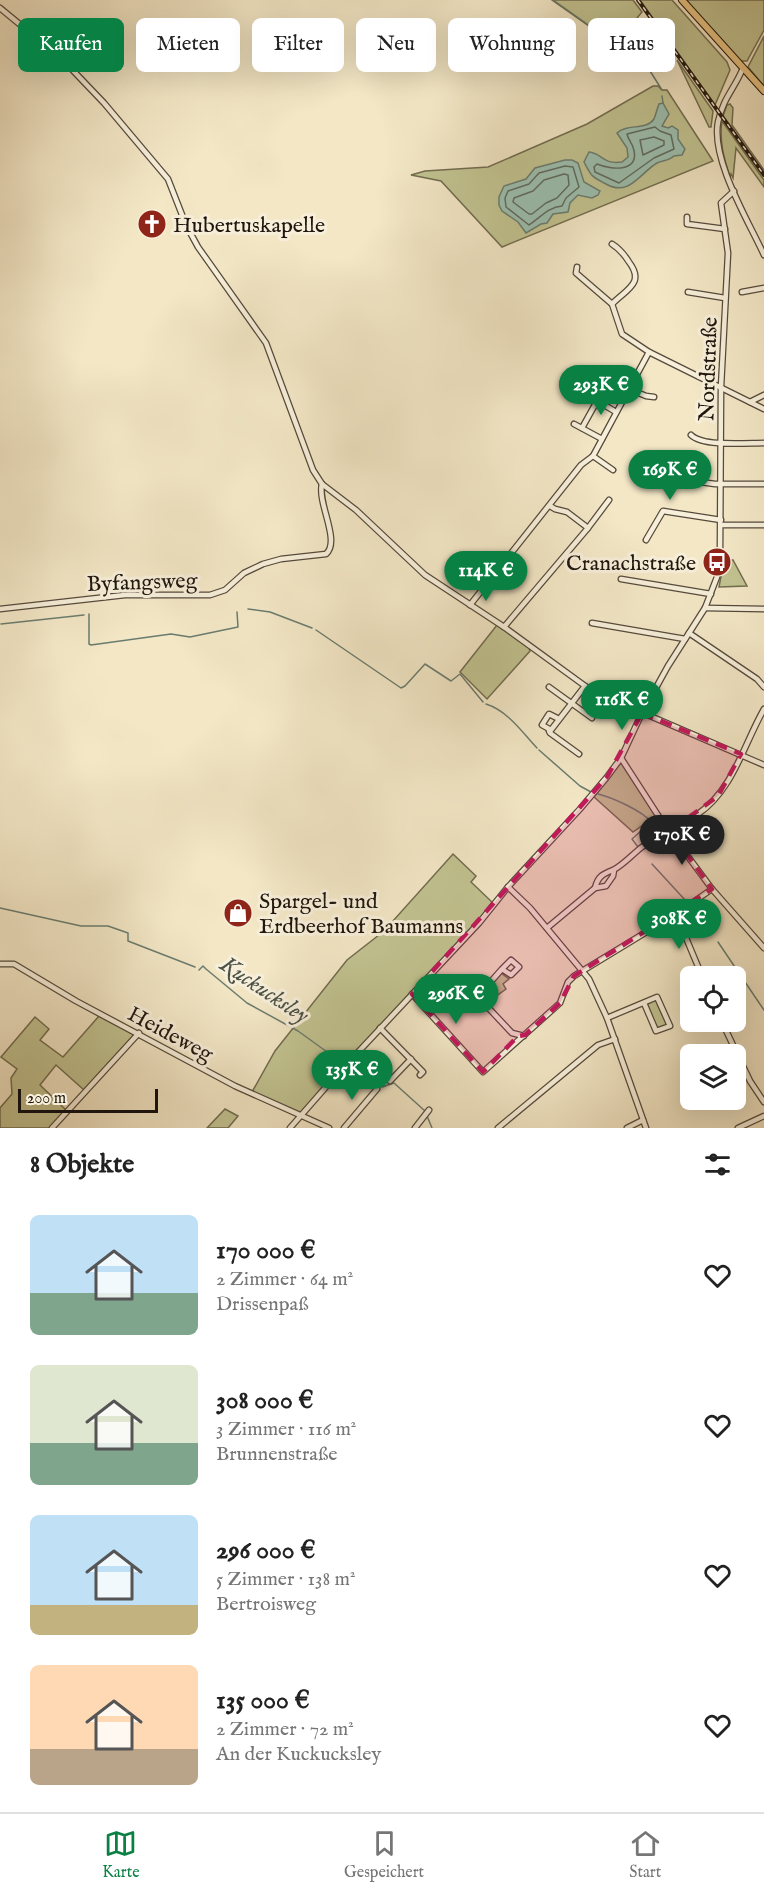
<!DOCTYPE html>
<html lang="de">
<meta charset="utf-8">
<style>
body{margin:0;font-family:"IM FELL English",serif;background:#f2f2f2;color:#222;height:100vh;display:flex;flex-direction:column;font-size:22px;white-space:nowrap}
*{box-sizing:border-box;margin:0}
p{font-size:20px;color:#767676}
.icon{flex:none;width:33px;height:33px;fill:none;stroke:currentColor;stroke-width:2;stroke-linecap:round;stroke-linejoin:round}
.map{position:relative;height:1128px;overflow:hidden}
.side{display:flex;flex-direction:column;background:#fff;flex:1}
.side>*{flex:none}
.guide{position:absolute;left:18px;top:18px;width:729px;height:54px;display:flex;gap:12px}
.fabs{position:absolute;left:680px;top:966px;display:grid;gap:12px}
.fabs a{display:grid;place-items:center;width:66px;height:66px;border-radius:9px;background:#fff;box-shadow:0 6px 24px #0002;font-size:30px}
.scale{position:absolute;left:18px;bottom:15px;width:140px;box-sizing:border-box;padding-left:6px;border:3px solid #20160e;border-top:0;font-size:16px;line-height:21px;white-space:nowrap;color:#20160e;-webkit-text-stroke:4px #f7efda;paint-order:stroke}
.price{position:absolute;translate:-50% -51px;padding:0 14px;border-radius:21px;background:#0b8043;color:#fff;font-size:20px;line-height:39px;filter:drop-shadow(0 2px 3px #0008)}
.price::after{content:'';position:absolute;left:50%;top:36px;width:18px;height:14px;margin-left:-9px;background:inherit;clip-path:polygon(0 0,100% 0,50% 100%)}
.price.on{background:#222;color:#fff}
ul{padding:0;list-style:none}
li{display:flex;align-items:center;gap:18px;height:150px;padding:0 30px}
li span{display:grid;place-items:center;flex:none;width:168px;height:120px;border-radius:9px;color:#555}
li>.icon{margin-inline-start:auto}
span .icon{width:72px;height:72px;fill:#fffc;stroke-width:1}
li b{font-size:26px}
h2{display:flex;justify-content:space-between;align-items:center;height:72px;padding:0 30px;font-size:26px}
.pill{padding:0 21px;border-radius:9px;background:#fff;box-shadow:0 6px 24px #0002;font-size:21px;line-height:54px}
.pill.on{background:#0b8043;color:#fff}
.tabs{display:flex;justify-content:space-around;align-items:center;height:84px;border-top:2px solid #e0e0e0;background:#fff;font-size:16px;color:#767676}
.tabs a{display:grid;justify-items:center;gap:3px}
.tabs .on{color:#0b8043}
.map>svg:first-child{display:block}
.green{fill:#c2c391;stroke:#716c50;stroke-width:1.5}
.water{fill:#9cc0b0;stroke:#6a7c6f;stroke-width:1.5}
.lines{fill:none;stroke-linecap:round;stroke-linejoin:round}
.shore{stroke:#5e6b5f;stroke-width:1.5}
.stream{stroke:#6a7c6f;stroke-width:1.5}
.minor-casing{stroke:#554a3c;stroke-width:7}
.major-casing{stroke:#20160e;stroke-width:8}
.minor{stroke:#f7efda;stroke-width:4.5}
.major{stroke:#eac483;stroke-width:6}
.rail-casing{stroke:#20160e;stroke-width:4}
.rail{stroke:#f7efda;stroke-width:1.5;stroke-dasharray:4.5;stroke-linecap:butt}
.marked{fill:#c2185b;fill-opacity:0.2;stroke:#c2185b;stroke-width:4.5;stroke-dasharray:12 8;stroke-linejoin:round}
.labels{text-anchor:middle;stroke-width:6;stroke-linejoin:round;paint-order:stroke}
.poi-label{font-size:22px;fill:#20160e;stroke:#f7efda;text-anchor:start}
.street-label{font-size:22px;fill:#20160e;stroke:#f7efda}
.water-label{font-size:24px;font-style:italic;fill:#4b5247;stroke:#f7efda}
</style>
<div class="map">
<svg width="764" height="1128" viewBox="0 0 764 1128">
<rect width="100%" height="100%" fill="#f3e7c6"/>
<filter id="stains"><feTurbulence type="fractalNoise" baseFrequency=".00333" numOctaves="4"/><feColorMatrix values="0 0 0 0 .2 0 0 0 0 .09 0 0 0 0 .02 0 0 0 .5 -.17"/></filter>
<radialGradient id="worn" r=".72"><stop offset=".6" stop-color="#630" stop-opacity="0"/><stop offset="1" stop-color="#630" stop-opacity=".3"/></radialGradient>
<g class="green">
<path d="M 552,0 L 633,0 L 642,12 L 623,35 L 596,31 Z"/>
<path d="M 640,0 L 672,0 L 727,62 L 730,70 L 715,105 Z"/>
<path d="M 686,0 L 764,0 L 764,30 L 747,61 L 741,61 Z"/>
<path d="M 764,36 L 764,86 L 748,67 Z"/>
<path d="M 677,60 L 713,111 L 711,127 L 709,127 Z"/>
<path d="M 653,86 L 658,86 L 662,90 L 667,90 L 713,161 L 502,247 L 441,181 L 411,175 L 425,171 L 488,167 L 587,124 Z"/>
<path d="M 730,104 L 733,108 L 732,125 L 764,170 L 764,173 L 723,116 L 727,105 Z"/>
<path d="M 722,121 L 764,180 L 764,187 L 736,148 L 733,178 L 731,174 L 730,177 C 724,159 719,141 722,121 Z"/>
<path d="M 666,454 L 683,457 L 680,473 L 672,472 L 672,468 L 660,466 Z"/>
<path d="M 724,560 L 733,560 L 747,586 L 719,587 Z"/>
<path d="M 497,625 L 529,648 L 530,651 L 487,699 L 460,672 Z"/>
<path d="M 622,761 L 656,816 L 633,832 L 594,797 Z"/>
<path d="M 453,854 L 476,876 L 471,882 L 492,902 L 479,923 L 300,1114 L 252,1092 L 275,1051 L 347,960 L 384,931 Z"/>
<path d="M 501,973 L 509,979 L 503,984 L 506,989 L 488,1002 L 484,998 L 485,991 Z"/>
<path d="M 656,999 L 668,1025 L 657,1029 L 647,1004 Z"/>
<path d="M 99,1016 L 133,1034 L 133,1036 L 84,1090 L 56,1065 L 40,1085 L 66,1110 L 49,1128 L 0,1128 L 0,1108 L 12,1094 L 11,1078 L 17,1069 L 1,1057 L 35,1017 L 49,1029 L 40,1040 L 63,1057 Z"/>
<path d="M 225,1109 L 238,1116 L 228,1128 L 207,1128 Z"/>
</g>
<g class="water">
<path d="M 663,103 L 669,114 L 662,126 L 668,128 L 672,126 L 678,130 L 678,139 L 685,149 L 682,155 L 674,156 C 669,161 663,160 657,163 C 639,174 629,197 606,184 C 591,176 592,177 584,162 L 589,152 C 602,153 602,165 622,162 L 628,157 L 627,148 L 617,133 C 627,123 646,131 654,119 C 656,114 657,109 659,104 Z"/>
<path d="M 565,160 L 572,160 L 578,163 L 584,182 L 600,191 L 598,195 L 592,198 L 578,195 L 570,203 L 568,212 L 553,214 L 547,223 L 541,224 L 526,233 L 518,222 L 502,211 L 499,205 L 499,197 L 504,186 L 526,179 L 535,168 Z"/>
</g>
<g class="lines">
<g class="shore">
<path d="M 655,127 L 660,131 L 671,135 L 674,149 L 654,158 L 619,183 L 595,172 L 594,167 L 597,164 C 611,170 642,173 633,147 C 631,142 628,139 627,134 Z"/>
<path d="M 654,137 L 664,141 L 664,145 L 643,155 L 640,140 Z"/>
<path d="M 565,166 L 573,167 L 579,187 L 566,198 L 562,206 C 548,207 540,218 529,225 L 506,207 L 505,198 L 508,191 L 529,184 L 539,173 Z"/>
<path d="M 564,174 L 568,175 L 569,185 L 557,198 L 546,203 L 532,214 L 529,214 L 513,202 L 514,198 L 533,191 L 544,180 Z"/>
</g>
<g class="stream">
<path d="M 553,0 L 597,31 L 628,36 L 662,90"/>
<path d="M 662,96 L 663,103"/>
<path d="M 248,609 L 270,612 L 312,628"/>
<path d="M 89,614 L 89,644 L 91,645 L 171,634 L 190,637 L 238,627 L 237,612"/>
<path d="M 1,624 L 84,615"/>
<path d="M 316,630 L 401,688 L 405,686 L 425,664 L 451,681 L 460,674 L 483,702"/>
<path d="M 486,704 C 508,711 522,732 537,748"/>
<path d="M 539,750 L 580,786 L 591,792"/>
<path d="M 598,794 C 611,797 643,811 651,822 L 632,839 L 638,847"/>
<path d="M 652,864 L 686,901"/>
<path d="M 0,908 L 81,926 L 108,926 L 128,933 L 128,941 L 195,967"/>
<path d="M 718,942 L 764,1010"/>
<path d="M 199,970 L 203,966 L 206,969 L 247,1003 L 298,1031 L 341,1062"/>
<path d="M 349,1068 L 358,1075 L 382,1087 L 394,1083 L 425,1111"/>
<path d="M 427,1116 L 432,1128"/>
</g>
<g class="minor-casing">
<g id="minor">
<path d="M 0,8 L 62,59 L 104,103 L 168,179 L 186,225 L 198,247 L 266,343 L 313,470 L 322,484 L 356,510 L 425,575 L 504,627 L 592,691 L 764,765"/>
<path d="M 743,68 C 735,88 723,98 718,122 C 711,160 748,220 764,255"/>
<path d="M 687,217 L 687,224 L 725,229"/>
<path d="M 577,267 L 576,273 L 612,304 L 622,334 L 649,352 L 764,409"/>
<path d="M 688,292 L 725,298"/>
<path d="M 742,292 L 764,288"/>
<path d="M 612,304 C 627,289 645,283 629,262 C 624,254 620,249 612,244"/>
<path d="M 629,389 L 646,396 L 654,397"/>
<path d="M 591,397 L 616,412"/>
<path d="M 750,402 L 764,395"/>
<path d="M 574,424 L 602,439"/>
<path d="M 582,428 L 597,401"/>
<path d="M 691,435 C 703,447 747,443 764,443"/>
<path d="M 613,470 L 593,456 L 649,352"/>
<path d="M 672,478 L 715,484 L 764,484"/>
<path d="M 550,506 L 555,509 L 567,512 L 588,528"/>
<path d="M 721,525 L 764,525"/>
<path d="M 646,540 L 663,511 L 721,520"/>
<path d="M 621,579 L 711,594"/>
<path d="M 470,605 L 581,465 L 593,456"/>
<path d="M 705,608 L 764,609"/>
<path d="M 0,609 L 125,595 L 210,595 L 225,590 L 244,573 L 263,564 L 281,559 L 326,554 C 341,541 317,503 322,484"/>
<path d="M 592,623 L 685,639"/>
<path d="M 504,627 L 588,528 L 609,500"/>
<path d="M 689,633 L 757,679 L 764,687"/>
<path d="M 549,687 L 592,718"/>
<path d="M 559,719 L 549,714 L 542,725 L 551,730 L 585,686"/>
<path d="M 549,731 L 550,733 L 579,754"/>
<path d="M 621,758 L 661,820 L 712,889 L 764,948"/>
<path d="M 508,887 L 530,908 L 589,979 L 607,1018 L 646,1128"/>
<path d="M 595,888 L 606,886 L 613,876 L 614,870"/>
<path d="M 676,914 L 702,976"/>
<path d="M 547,928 L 595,888 C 598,876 603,874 613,870 C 621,867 634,853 642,847 C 660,835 681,827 698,814 C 733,790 744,744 764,709"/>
<path d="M 0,964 L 14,964 L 76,1001 L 235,1086 L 329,1128"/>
<path d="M 502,969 L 511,960 L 519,967 L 511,975 L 502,969 L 479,995 L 480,999 L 512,1033 L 524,1036"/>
<path d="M 412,994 L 483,1072 L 560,1003 L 568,982 L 574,976 L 676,914 L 712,889"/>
<path d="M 607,1018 L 657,997 L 670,1026 L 656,1031 L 644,1003"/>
<path d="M 722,1022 L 750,1081 L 764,1102"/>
<path d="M 380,1028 L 423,1072 L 420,1075"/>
<path d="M 390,1081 L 411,1059"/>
<path d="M 52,1128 L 139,1033"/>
<path d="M 290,1128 L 333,1079 L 479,923 L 508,887 L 580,809 L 607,777 L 621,758 L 642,713 L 668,666 L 705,608 L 717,577 L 720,556 L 721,387 L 728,253 L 721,203 L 734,191"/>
<path d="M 344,1128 L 377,1089"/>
<path d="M 415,1128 L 429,1110"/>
<path d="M 498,1128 L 598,1045 L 615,1039"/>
<path d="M 627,1128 L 643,1120"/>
<path d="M 738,1128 L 764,1116"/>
</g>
</g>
<g class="major-casing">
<path id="major" d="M 682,0 L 764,91"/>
</g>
<use href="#minor" class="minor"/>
<use href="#major" class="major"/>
<g class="rail-casing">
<path id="rail" d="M 638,0 L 764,175"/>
</g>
<use href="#rail" class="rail"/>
</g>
<path class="marked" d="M 642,713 L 741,754 L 718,796 L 670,831 L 712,889 L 574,976 L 560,1003 L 525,1035 L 518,1036 L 483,1072 L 412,994 L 607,777 Z"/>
<defs>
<g id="church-disc" transform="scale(1.5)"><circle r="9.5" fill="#8f2418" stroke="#f7efda"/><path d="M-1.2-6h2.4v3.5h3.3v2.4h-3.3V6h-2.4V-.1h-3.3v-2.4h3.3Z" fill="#fff"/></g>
<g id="bus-disc" transform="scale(1.5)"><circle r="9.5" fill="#8f2418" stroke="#f7efda"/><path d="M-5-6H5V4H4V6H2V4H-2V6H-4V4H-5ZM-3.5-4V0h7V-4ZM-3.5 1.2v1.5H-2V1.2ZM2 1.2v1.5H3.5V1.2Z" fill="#fff"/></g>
<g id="shop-disc" transform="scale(1.5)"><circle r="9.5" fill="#8f2418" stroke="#f7efda"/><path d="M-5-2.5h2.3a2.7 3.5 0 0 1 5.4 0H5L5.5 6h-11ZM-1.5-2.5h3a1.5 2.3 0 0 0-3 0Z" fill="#fff"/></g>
</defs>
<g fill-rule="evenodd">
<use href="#church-disc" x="152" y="224"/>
<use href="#bus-disc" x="717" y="562"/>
<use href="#shop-disc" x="238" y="913"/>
</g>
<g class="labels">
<g class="poi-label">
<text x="173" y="232">Hubertuskapelle</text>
<text x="696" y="570" text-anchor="end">Cranachstraße</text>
<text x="259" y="908">Spargel- und<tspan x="259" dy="25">Erdbeerhof Baumanns</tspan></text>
</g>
<g class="street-label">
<text transform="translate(707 369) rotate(-88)" y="8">Nordstraße</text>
<text transform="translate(142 581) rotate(-2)" y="8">Byfangsweg</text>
<text transform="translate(171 1033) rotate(28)" y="8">Heideweg</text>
</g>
<g class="water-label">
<text transform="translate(265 989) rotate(34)" y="8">Kuckucksley</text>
</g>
</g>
<rect width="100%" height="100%" filter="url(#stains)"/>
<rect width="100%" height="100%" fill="url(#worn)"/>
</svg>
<div class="fabs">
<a><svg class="icon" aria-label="locate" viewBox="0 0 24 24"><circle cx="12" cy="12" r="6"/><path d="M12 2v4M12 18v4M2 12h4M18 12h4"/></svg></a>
<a><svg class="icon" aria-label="layers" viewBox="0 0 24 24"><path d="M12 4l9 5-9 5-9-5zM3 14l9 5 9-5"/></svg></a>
</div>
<div class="scale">200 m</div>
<b class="price" style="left:601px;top:416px">293K €</b>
<b class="price" style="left:670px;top:501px">169K €</b>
<b class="price" style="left:486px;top:602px">114K €</b>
<b class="price" style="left:622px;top:731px">116K €</b>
<b class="price on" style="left:682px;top:866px">170K €</b>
<b class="price" style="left:679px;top:950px">308K €</b>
<b class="price" style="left:456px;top:1025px">296K €</b>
<b class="price" style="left:352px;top:1101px">135K €</b>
<div class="guide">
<a class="pill on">Kaufen</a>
<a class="pill">Mieten</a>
<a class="pill">Filter</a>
<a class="pill">Neu</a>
<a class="pill">Wohnung</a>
<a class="pill">Haus</a>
</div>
</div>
<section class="side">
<h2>8 Objekte<svg class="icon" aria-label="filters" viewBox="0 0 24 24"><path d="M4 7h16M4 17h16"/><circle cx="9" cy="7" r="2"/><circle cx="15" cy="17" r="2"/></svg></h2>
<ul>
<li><span style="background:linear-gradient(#bfe0f5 65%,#7fa58c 0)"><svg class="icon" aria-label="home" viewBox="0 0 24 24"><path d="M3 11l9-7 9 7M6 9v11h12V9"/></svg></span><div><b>170 000 €</b><p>2 Zimmer · 64 m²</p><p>Drissenpaß</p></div><svg class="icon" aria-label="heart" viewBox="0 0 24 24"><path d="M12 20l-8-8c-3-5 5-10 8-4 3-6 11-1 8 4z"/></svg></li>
<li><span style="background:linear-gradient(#dfe7d0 65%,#7fa58c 0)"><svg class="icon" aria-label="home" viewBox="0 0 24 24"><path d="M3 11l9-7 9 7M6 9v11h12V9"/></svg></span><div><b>308 000 €</b><p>3 Zimmer · 116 m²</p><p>Brunnenstraße</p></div><svg class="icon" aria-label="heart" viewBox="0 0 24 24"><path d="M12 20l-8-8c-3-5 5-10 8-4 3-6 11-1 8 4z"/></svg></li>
<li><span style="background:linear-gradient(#bfe0f5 75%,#c2b280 0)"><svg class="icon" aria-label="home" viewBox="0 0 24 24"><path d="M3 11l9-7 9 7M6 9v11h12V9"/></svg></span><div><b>296 000 €</b><p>5 Zimmer · 138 m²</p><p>Bertroisweg</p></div><svg class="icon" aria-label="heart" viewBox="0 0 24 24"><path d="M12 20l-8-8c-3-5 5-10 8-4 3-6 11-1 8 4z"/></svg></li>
<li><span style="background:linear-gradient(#ffd9b3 70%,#b9a48a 0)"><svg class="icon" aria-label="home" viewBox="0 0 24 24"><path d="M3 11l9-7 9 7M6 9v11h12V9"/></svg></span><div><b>135 000 €</b><p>2 Zimmer · 72 m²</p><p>An der Kuckucksley</p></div><svg class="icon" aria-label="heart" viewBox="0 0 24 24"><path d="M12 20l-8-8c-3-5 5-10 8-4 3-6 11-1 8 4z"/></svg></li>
</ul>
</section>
<nav class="tabs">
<a class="on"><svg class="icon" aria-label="map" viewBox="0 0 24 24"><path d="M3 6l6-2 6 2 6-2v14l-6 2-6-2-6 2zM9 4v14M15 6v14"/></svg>Karte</a>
<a><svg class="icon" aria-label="saved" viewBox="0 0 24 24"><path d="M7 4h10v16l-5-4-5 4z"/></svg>Gespeichert</a>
<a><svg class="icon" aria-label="home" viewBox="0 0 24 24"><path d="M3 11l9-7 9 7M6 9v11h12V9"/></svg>Start</a>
</nav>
